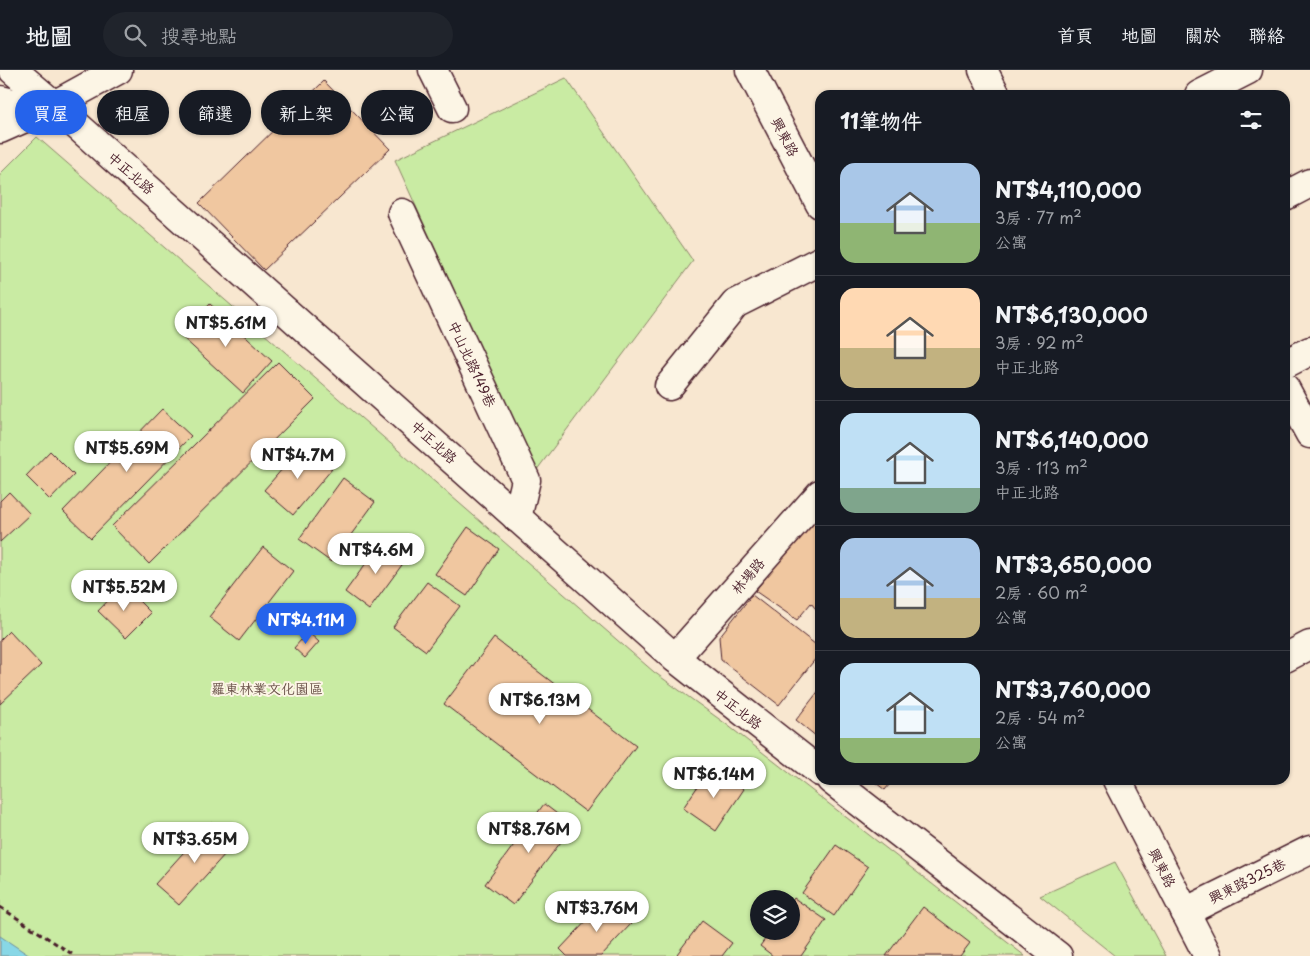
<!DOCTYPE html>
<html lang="zh-TW">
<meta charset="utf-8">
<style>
body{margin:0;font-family:"Playpen Sans","LXGW WenKai TC",sans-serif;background:#20242c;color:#f1f3f6;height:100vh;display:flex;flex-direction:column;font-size:19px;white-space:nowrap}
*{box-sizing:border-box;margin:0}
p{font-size:16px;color:#9ea1a6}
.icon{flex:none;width:28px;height:28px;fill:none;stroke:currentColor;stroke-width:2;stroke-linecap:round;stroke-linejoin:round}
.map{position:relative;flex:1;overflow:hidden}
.details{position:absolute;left:815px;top:20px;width:475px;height:695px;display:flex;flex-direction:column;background:#171b24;border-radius:15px;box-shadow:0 1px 4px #0004}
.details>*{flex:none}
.hud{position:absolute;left:15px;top:20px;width:475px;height:45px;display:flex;gap:10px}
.buttons{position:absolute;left:750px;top:820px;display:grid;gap:10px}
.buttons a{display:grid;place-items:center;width:50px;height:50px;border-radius:50%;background:#171b24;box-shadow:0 1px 4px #0004;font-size:25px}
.price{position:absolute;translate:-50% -42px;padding:0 11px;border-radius:18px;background:#fff;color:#222;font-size:16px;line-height:32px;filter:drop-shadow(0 1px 2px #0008)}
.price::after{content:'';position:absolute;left:50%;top:30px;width:15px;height:11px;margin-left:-8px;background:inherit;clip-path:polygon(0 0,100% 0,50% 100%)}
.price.on{background:#2563eb;color:#fff}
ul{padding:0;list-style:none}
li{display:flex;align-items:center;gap:15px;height:125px;padding:0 25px}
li+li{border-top:1px solid #363941}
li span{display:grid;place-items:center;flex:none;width:140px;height:100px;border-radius:15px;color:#555}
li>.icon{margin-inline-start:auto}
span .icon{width:60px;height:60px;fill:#fffc;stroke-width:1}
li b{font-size:21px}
h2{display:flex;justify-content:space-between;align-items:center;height:60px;padding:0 25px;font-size:21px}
.tag{padding:0 18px;border-radius:22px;background:#171b24;box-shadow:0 1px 4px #0004;font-size:18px;line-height:45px}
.tag.on{background:#2563eb;color:#fff}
header{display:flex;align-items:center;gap:30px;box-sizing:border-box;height:70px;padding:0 25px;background:#171b24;border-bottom:1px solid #363941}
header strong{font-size:24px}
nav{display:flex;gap:28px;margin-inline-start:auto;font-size:18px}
.search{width:350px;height:45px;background:#20242c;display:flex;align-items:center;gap:12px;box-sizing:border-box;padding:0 18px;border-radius:28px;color:#9ea1a6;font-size:19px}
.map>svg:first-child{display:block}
.green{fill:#c9eba3;stroke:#8a8567;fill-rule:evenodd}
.water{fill:#88d7e6;stroke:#6f8d9b}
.building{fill:#f0c7a0;stroke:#4a1f2b}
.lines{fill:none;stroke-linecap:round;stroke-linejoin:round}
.minor-casing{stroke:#4a1f2b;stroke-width:31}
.major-casing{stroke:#4a1f2b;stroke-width:31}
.path{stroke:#4a1f2b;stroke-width:3;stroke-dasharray:5 4;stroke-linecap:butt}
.minor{stroke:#fcf5e5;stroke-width:28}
.major{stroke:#fcf5e5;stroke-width:28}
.labels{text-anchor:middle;stroke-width:4;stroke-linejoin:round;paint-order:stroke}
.street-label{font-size:14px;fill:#4a1f2b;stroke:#fcf5e5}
.park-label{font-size:14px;fill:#6a5249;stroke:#fcf5e5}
</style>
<header>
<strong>地圖</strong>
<div class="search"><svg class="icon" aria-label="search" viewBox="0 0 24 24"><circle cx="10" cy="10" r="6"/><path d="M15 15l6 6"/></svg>搜尋地點</div>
<nav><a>首頁</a><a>地圖</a><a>關於</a><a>聯絡</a></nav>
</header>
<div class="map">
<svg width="1310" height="886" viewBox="0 0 1310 886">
<rect width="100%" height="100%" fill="#f8e7d0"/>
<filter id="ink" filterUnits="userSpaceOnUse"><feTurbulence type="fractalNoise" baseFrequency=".02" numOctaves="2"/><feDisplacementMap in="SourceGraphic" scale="10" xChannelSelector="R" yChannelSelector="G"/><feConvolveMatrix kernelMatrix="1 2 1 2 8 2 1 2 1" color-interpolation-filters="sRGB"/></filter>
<g filter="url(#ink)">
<g class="green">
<path d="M 566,8 L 693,191 L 536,401 L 395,90 Z"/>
<path d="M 37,67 L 654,602 L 726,654 L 1025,886 L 0,886 L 0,104 ZM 759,829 L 791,829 L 791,861 L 759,861 Z"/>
<path d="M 1115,792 L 1166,886 L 1115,886 L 1040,826 Z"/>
</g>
<path class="water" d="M 0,866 L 30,886 L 0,886 Z"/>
<g class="building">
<path d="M 324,11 L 390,79 L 264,200 L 199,133 Z"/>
<path d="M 210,234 L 272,291 L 243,323 L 181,266 Z"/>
<path d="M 278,292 L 315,329 L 149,494 L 112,456 Z"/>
<path d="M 162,339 L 191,366 L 91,468 L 63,441 Z"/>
<path d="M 303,375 L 332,399 L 293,445 L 264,420 Z"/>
<path d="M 50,381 L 74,405 L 50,430 L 26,406 Z"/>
<path d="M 343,408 L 375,432 L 331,492 L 299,469 Z"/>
<path d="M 9,422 L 30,444 L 0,472 L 0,431 Z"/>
<path d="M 814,446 L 820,451 L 820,544 L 811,533 L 797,550 L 755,521 Z"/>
<path d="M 468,457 L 499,479 L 467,526 L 435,504 Z"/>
<path d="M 383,470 L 407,488 L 369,540 L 345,522 Z"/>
<path d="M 263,477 L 293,501 L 239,571 L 209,547 Z"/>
<path d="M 427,512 L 460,536 L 426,581 L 393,557 Z"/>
<path d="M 123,515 L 151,543 L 126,568 L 98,541 Z"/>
<path d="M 752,525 L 820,578 L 820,583 L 779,635 L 721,590 L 719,567 Z"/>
<path d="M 9,561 L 41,595 L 0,634 L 0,570 Z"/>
<path d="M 308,562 L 319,572 L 305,588 L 294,578 Z"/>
<path d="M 494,568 L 636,676 L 586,742 L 444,634 Z"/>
<path d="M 820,619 L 820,663 L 817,667 L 796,650 Z"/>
<path d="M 711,697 L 744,719 L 716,761 L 683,738 Z"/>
<path d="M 872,710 L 893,710 L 885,720 Z"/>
<path d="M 544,734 L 573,756 L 513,835 L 485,814 Z"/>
<path d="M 211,752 L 235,773 L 179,835 L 155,814 Z"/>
<path d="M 836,775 L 868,797 L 834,846 L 802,823 Z"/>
<path d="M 794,828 L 826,850 L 801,886 L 773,886 L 760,876 L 771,861 L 791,861 L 791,833 Z"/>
<path d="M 606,830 L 631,854 L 601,886 L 567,886 L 560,879 Z"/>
<path d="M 923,837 L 970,873 L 960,886 L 886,886 Z"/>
<path d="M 702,851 L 732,873 L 722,886 L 679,886 L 677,884 Z"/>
</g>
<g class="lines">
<g class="minor-casing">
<g id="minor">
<path d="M 433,0 L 452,38"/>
<path d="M 750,0 L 820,134"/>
<path d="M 983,0 L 996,25"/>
<path d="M 1199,25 L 1248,0"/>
<path d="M 0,59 L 54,35 L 675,588 L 820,702"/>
<path d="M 1285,126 L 1310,113"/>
<path d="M 402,143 L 526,410 L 517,448"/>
<path d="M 1285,294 L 1310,281"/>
<path d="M 669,316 L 735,234 L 820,191"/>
<path d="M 1285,318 L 1310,364"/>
<path d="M 675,588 L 820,424"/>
<path d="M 1285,588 L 1310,575"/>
<path d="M 831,710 L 1058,886"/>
<path d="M 1117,710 L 1208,886"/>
<path d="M 1185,842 L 1310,780"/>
</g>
</g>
<g class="major-casing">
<g id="major">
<path d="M 13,0 L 54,35"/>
<path d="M 0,30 L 17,34 L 54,35"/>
<path d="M 54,35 L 118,0"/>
</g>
</g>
<path class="path" d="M 0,837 L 75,886"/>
<use href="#minor" class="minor"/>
<use href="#major" class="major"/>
</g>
</g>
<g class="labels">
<g class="street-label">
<text transform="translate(785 67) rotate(62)" y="5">興東路</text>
<text transform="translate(131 103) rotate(41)" y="5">中正北路</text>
<text transform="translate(472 294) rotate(65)" y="5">中山北路149巷</text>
<text transform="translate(434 372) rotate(42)" y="5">中正北路</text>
<text transform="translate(748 506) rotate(-49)" y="5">林場路</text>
<text transform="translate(738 639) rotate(38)" y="5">中正北路</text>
<text transform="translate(1162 798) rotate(63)" y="5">興東路</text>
<text transform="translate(1247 811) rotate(-26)" y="5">興東路325巷</text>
</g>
<g class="park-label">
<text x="267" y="624">羅東林業文化園區</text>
</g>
</g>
</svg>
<div class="buttons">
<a><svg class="icon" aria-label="layers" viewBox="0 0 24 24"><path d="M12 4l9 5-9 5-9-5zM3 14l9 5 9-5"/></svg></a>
</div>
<b class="price" style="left:226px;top:278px">NT$5.61M</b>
<b class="price" style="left:127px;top:403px">NT$5.69M</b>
<b class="price" style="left:298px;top:410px">NT$4.7M</b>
<b class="price" style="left:376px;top:505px">NT$4.6M</b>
<b class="price" style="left:124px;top:542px">NT$5.52M</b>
<b class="price on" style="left:306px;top:575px">NT$4.11M</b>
<b class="price" style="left:540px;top:655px">NT$6.13M</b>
<b class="price" style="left:714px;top:729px">NT$6.14M</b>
<b class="price" style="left:529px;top:784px">NT$8.76M</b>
<b class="price" style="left:195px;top:794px">NT$3.65M</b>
<b class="price" style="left:597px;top:863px">NT$3.76M</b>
<div class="hud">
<a class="tag on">買屋</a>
<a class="tag">租屋</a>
<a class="tag">篩選</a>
<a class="tag">新上架</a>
<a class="tag">公寓</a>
</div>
<section class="details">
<h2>11筆物件<svg class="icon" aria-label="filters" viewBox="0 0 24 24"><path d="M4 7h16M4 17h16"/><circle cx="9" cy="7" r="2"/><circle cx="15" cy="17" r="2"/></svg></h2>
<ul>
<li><span style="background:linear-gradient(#a9c7e8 60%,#8fb573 0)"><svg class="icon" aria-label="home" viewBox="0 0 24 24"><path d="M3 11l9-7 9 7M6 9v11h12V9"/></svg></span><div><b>NT$4,110,000</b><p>3房 · 77 m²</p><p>公寓</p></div></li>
<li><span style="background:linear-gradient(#ffd9b3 60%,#c2b280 0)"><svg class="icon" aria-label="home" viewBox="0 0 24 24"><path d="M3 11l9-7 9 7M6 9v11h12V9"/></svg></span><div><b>NT$6,130,000</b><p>3房 · 92 m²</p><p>中正北路</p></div></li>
<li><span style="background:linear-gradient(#bfe0f5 75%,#7fa58c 0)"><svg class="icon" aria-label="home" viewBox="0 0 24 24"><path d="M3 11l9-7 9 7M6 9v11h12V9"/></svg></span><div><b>NT$6,140,000</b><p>3房 · 113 m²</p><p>中正北路</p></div></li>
<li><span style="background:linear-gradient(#a9c7e8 60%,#c2b280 0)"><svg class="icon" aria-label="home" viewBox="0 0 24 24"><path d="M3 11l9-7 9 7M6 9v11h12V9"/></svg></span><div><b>NT$3,650,000</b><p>2房 · 60 m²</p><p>公寓</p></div></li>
<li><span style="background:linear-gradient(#bfe0f5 75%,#8fb573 0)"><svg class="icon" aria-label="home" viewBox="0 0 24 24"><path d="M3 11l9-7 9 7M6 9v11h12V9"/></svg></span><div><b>NT$3,760,000</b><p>2房 · 54 m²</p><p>公寓</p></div></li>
</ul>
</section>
</div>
